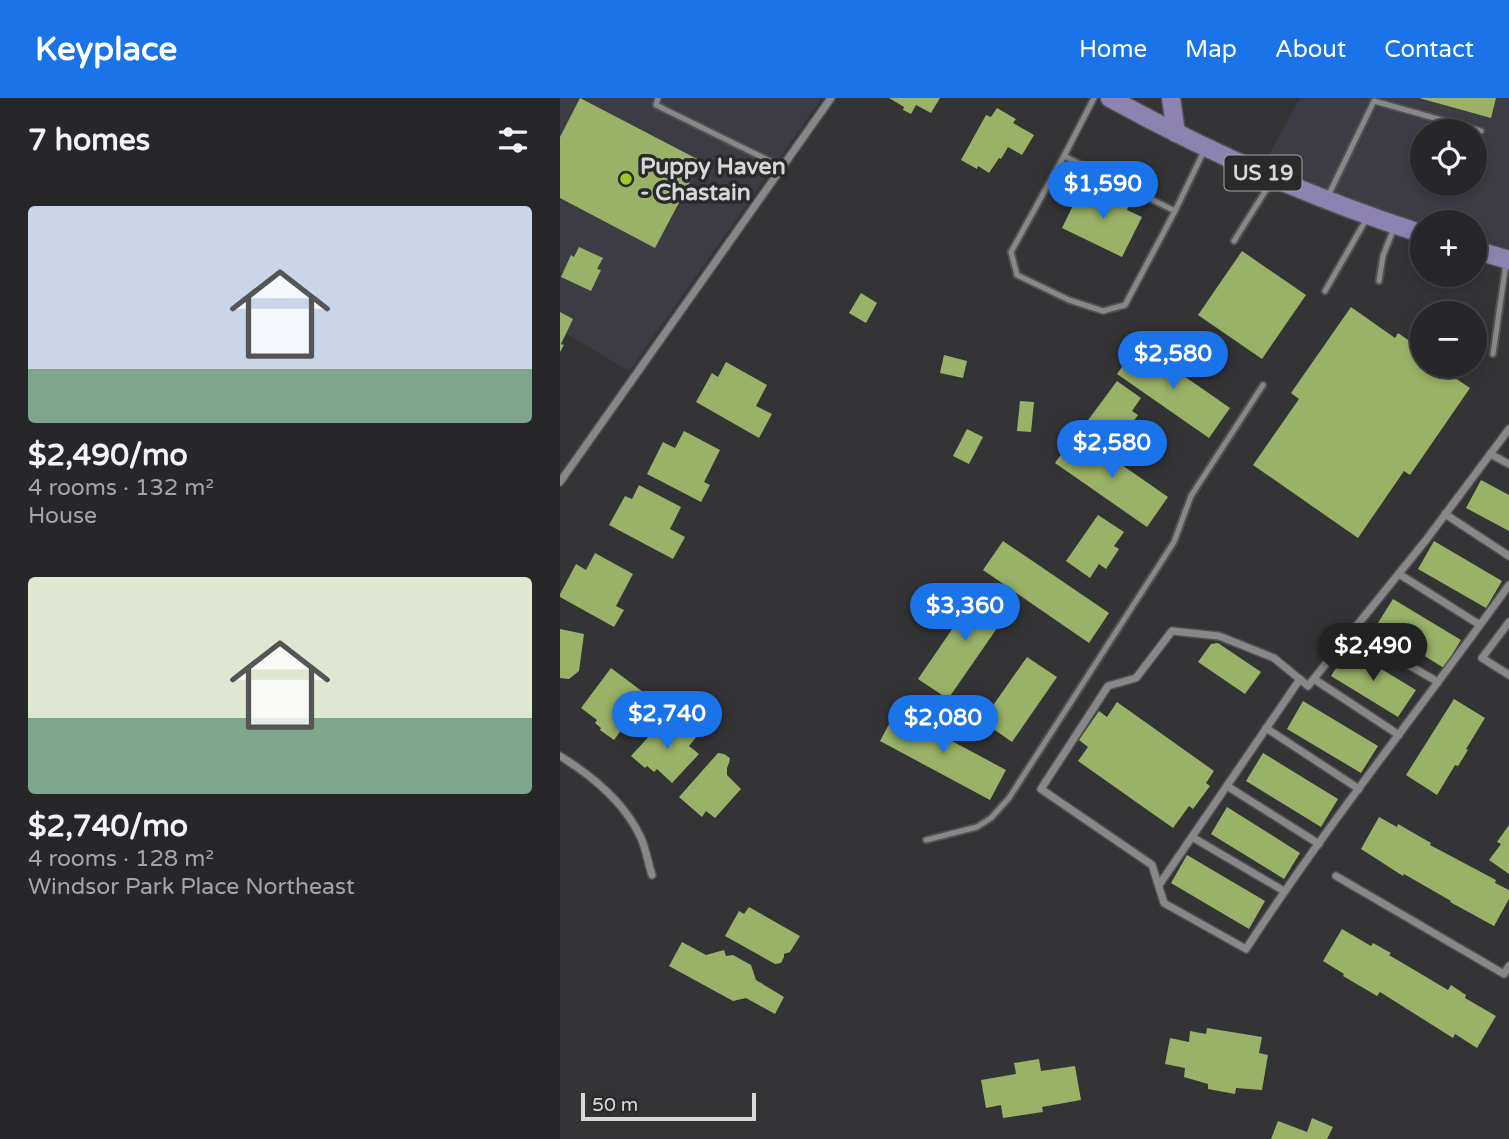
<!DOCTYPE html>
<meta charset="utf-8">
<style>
body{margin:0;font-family:"Varela Round",sans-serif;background:#333335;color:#f1f3f6;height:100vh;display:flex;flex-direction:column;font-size:26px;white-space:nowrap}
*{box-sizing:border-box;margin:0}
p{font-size:23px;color:#a4a5a8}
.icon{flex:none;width:38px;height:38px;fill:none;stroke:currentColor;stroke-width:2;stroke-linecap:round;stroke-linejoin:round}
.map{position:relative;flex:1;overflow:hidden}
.drawer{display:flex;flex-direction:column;background:#272729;width:560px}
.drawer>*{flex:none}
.controls{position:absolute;left:850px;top:21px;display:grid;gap:14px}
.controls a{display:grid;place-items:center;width:77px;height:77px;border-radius:50%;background:#272729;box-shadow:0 4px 10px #0003,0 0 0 2px #434446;font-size:35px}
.scale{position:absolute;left:21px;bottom:18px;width:175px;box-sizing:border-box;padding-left:7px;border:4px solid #d8d8d9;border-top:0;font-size:19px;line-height:24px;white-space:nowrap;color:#d8d8d9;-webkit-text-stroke:5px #2a2a2d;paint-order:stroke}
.price{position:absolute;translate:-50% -60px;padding:0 16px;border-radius:24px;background:#1a73e8;color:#fff;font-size:23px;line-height:46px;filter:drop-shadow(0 2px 4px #0008)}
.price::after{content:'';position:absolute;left:50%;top:42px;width:21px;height:16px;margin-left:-10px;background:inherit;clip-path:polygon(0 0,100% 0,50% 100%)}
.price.current{background:#222;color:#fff}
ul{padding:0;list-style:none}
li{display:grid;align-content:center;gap:14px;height:371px;padding:0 28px}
li span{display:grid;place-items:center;height:217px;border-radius:7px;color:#555}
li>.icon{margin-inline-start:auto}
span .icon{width:126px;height:126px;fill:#fffc;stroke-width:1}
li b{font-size:30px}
h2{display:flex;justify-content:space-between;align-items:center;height:84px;padding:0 28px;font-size:30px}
header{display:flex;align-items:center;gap:42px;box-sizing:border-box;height:98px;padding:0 35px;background:#1a73e8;color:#fff}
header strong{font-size:33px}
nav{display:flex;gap:38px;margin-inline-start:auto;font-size:24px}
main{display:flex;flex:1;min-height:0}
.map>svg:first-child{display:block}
.built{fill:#3d3c45;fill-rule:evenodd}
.building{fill:#9ab267}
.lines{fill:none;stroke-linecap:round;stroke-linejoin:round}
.lane-casing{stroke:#515152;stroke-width:9}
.street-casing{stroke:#515152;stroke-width:10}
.primary-casing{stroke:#515152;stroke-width:21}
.lane{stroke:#88888b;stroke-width:5}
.street{stroke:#88888b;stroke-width:7}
.primary{stroke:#8c83b1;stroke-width:18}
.poi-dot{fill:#a1c92a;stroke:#2a2a2d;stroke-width:2.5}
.labels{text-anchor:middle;stroke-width:7;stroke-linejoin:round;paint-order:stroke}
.shield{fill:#2a2a2d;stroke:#a4a4a5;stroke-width:2}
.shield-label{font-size:21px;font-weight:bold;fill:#d8d8d9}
.poi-label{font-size:23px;font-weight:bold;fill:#d8d8d9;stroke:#2a2a2d;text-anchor:start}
</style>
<header>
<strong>Keyplace</strong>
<nav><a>Home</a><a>Map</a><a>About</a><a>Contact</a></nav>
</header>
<main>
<section class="drawer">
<h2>7 homes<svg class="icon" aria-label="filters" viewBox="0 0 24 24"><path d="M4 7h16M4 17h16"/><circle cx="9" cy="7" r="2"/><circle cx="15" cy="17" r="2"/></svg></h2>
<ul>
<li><span style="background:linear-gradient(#c9d6e8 75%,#7fa58c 0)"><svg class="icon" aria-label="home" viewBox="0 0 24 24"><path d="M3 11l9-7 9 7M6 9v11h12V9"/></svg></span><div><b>$2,490/mo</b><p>4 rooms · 132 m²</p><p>House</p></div></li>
<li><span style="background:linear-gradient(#dfe7d0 65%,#7fa58c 0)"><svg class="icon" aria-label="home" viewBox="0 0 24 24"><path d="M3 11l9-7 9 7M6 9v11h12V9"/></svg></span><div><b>$2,740/mo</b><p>4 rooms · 128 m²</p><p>Windsor Park Place Northeast</p></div></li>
</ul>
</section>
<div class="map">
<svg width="949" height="1041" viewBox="0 0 949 1041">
<rect width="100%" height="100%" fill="#343437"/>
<g class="built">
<path d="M 0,0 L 262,0 L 69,273 L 0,232 Z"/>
<path d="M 740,0 L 949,0 L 949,162 L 915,150 L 915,124 L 863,124 L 863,131 L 789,102 L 705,64 ZM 863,33 L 915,33 L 915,86 L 863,86 Z"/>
</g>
<g class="building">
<path d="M 20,0 L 141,63 L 95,150 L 0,100 L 0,39 Z"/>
<path d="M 329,0 L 380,0 L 371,15 L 356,7 L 351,16 L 343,12 L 344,9 Z"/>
<path d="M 859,0 L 936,0 L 931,20 Z"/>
<path d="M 437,10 L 456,21 L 453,25 L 474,37 L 462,57 L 448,49 L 441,61 L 439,60 L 429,75 L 418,68 L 417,71 L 401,62 L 426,17 L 431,19 Z"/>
<path d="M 522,89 L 537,97 L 540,91 L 570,105 L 567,112 L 582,119 L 562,159 L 502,130 Z"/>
<path d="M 19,149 L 43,160 L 37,171 L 41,172 L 31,193 L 1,179 L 11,157 L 14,159 Z"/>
<path d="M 682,153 L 746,197 L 702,261 L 638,217 Z"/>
<path d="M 301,195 L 317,205 L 306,225 L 289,215 Z"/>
<path d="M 791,209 L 835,240 L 838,235 L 863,252 L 863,268 L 877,268 L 910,290 L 850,377 L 844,373 L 798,440 L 693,367 L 739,301 L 731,295 Z"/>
<path d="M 0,214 L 13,221 L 1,246 L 4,247 L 0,254 Z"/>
<path d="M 578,246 L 670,310 L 649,340 L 557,276 Z"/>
<path d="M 384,257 L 407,263 L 403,280 L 380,275 Z"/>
<path d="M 166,264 L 207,287 L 196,308 L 212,316 L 199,340 L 136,304 L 152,275 L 158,279 Z"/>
<path d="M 557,283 L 581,300 L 572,313 L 578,317 L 563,338 L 557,334 L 548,346 L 523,329 Z"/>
<path d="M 460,303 L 474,304 L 471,334 L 457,333 Z"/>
<path d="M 407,331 L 423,339 L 409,366 L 393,358 Z"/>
<path d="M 124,333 L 160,352 L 144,384 L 150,387 L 141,404 L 87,376 L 103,344 L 115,350 Z"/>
<path d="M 516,335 L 608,399 L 587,429 L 495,365 Z"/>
<path d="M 921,382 L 949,397 L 949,433 L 906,410 Z"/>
<path d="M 79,387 L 121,409 L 110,431 L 125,439 L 113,461 L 49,427 L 65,398 L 72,401 Z"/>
<path d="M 538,417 L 564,434 L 554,448 L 559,451 L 546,471 L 539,466 L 530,480 L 506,463 Z"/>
<path d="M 443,443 L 549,515 L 529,545 L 423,472 Z"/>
<path d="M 874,443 L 942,483 L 926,510 L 858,471 Z"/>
<path d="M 35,455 L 73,476 L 56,508 L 64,512 L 54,529 L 0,499 L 0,496 L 16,466 L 26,472 Z"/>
<path d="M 421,489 L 451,510 L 388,601 L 358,581 Z"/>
<path d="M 833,501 L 901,542 L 884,570 L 816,528 Z"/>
<path d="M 0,531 L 24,536 L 19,573 L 9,581 L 0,580 Z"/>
<path d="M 658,545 L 701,574 L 685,596 L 638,564 L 651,546 Z"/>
<path d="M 788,551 L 856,592 L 838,619 L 771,578 Z"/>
<path d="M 467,559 L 497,579 L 452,644 L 422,623 Z"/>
<path d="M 51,570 L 87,597 L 54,642 L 40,632 L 41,630 L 35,625 L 37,622 L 21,610 Z"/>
<path d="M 894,601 L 925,620 L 906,651 L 908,652 L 898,668 L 895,667 L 877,697 L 846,677 Z"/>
<path d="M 743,603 L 818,648 L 801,675 L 727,631 Z"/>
<path d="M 557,604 L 654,673 L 646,685 L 650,688 L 633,711 L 629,708 L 613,730 L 518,663 L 528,649 L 519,642 L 539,613 L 547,619 Z"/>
<path d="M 336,613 L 446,672 L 430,702 L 320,643 Z"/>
<path d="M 103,623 L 115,635 L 124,626 L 137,638 L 129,648 L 139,656 L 112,685 L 97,671 L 94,674 L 87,668 L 85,670 L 71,658 Z"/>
<path d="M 158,655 L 164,656 L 170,660 L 169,665 L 167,670 L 167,677 L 181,691 L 155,720 L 146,713 L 142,719 L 119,699 Z"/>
<path d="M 703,655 L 778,701 L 761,729 L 686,683 Z"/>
<path d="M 667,709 L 740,755 L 724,781 L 651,736 Z"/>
<path d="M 819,719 L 837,729 L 838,726 L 871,745 L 870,747 L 936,782 L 935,785 L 949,792 L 949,801 L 934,828 L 890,804 L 891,803 L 844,776 L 843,778 L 801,751 Z"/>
<path d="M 949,727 L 949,776 L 929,762 L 941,746 L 937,744 Z"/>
<path d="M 627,757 L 705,803 L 689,831 L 611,785 Z"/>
<path d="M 189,809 L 240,838 L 230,854 L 224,856 L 224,859 L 221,865 L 215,866 L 165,838 L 179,813 L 184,816 Z"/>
<path d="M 782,831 L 811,848 L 813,845 L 831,855 L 829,857 L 888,892 L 891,887 L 906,897 L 905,900 L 936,918 L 917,950 L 895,936 L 893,940 L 820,894 L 817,898 L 783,878 L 784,876 L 763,863 Z"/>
<path d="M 122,844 L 146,857 L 164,852 L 166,858 L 173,857 L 191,867 L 196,882 L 224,899 L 215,916 L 186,900 L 173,903 L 109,868 Z"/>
<path d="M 647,930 L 702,939 L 699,955 L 708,957 L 702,992 L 676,990 L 675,996 L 648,991 L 648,986 L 624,979 L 625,970 L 605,966 L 610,940 L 629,944 L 630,933 L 646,936 Z"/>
<path d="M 479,961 L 481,973 L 515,968 L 521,1002 L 482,1009 L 483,1014 L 443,1020 L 441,1007 L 426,1010 L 421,982 L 456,976 L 454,965 Z"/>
<path d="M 752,1020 L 773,1029 L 767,1041 L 711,1041 L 718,1023 L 747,1034 Z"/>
</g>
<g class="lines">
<g class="lane-casing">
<g id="lane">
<path d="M 98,0 L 96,7 L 222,69"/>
<path d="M 534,0 L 504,58 L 615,113 L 644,53"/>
<path d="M 504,58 L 451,154 L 457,177 L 509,202 L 543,213 L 565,207 L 615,113"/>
<path d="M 768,98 L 814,3 L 921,33"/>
<path d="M 674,143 L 711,84"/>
<path d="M 819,183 L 823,158 L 834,130"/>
<path d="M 765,193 L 807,120"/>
<path d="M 933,256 L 946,166"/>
<path d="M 366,742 L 417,729 L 431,720 L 449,700 L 614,444 L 631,398 L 703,287"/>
</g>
</g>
<g class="street-casing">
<g id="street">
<path d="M 949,331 L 866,442 L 748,588 L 714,560 L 659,538 L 612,533 L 576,580 L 548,588 L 481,691 L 592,767 L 604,805 L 686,851 C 768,725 862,609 949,487"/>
<path d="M 930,356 L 949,366"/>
<path d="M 0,384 L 271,0"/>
<path d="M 885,416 L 949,458"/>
<path d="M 839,476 L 920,527"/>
<path d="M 949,524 L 922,560 L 949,577"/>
<path d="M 792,534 L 878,584"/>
<path d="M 754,581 L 839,637"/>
<path d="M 706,630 L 799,691"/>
<path d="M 0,658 C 31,677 65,705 81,740 C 86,751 88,765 92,777"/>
<path d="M 667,688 L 759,746"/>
<path d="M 632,739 L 724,793"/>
<path d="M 776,778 L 944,876 L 949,868"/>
<path d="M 599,787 L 740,581"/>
</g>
</g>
<g class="primary-casing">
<g id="primary">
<path d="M 550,0 C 650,55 754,101 863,136"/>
<path d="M 611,0 L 616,35"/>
<path d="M 915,152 L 949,162"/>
</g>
</g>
<use href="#lane" class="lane"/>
<use href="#street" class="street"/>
<use href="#primary" class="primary"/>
</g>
<circle class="poi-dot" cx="66" cy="81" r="7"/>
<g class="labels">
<rect class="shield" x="664.5" y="57.5" width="77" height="35" rx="5"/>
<g class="shield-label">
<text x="703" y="82">US 19</text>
</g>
<g class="poi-label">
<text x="80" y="76">Puppy Haven<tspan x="80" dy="26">- Chastain</tspan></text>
</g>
</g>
</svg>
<div class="controls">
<a><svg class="icon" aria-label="locate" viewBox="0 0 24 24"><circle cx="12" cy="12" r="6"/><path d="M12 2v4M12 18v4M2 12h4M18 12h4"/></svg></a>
<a>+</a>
<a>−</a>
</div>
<div class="scale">50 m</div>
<b class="price" style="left:543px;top:123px">$1,590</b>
<b class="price" style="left:613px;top:293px">$2,580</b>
<b class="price" style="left:552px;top:382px">$2,580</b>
<b class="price" style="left:405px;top:545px">$3,360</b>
<b class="price current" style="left:813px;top:585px">$2,490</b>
<b class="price" style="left:107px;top:653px">$2,740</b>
<b class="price" style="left:383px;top:657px">$2,080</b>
</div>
</main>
